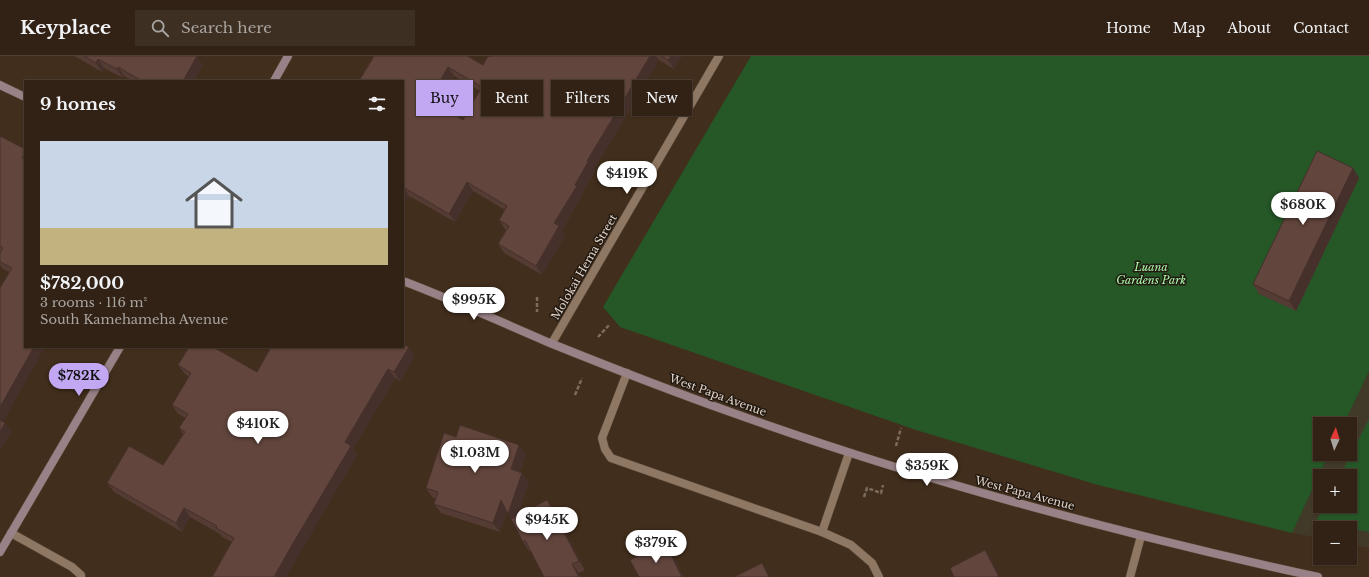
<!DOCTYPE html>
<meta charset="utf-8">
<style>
body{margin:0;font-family:"Libre Baskerville",serif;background:#3d2f22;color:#f1f3f6;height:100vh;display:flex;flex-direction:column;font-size:15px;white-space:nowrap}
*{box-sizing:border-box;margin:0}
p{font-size:13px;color:#a8a4a0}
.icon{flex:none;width:22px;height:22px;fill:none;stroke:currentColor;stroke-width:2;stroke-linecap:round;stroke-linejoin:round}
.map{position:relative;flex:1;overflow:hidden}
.sheet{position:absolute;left:24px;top:24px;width:380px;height:268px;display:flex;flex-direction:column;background:#322215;border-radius:0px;box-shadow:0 1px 3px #0004,0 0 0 1px #4d3f34}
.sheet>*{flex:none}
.hud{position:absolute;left:416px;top:24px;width:380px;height:36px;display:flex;gap:8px}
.needle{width:26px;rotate:4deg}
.fabs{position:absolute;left:1313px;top:361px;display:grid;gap:8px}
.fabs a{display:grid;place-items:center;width:44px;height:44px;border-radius:0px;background:#322215;box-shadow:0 1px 3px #0004,0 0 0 1px #4d3f34;font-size:20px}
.price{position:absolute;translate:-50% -34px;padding:0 9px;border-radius:14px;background:#fff;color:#222;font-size:13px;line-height:26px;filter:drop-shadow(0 1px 2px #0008)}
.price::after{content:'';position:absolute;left:50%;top:24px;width:12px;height:9px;margin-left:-6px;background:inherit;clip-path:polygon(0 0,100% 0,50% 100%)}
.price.active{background:#c2a8f3;color:#111}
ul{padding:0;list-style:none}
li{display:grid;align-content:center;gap:8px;height:212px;padding:0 16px}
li+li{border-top:1px solid #4d3f34}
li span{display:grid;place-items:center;height:124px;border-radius:0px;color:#555}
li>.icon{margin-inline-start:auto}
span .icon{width:72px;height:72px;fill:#fffc;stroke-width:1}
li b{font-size:17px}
h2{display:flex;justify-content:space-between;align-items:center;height:48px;padding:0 16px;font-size:17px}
.tag{padding:0 14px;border-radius:0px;background:#322215;box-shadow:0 1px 3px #0004,0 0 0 1px #4d3f34;font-size:14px;line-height:36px}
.tag.active{background:#c2a8f3;color:#111}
header{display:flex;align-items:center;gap:24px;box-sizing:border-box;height:56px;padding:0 20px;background:#322215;border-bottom:1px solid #4d3f34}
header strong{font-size:19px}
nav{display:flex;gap:22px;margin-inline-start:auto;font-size:14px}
.search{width:280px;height:36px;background:#3d2f22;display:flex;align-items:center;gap:10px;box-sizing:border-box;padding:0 14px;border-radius:0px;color:#a8a4a0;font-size:15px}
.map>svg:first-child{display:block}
.education{fill:#413a29;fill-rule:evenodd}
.green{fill:#255727}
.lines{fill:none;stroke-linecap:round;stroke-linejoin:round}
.lane-casing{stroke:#5c4b3c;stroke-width:9}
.street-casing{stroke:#5c4b3c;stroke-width:9}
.secondary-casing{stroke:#5c4b3c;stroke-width:9}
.path{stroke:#7d6c5c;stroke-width:2.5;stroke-dasharray:4 2;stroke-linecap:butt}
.lane{stroke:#8e7763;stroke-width:8}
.street{stroke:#8e7763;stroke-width:8}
.secondary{stroke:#998287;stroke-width:8}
.wall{fill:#543b34;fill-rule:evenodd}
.shaded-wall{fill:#45302b}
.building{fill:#62453d;stroke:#45302b;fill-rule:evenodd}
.labels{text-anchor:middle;stroke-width:3;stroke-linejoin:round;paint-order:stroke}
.street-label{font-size:11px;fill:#e1d4c9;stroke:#221911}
.park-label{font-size:11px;font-style:italic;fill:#abfbaa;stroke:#221911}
</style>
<header>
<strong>Keyplace</strong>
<div class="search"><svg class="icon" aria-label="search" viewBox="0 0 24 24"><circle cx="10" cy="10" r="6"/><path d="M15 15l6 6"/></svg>Search here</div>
<nav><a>Home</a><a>Map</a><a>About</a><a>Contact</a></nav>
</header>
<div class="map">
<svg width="1369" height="521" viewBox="0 0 1369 521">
<rect width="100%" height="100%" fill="#422e1c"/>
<path class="education" d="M 1369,315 L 1369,492 L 1350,488 L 1350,472 L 1320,472 L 1320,482 L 1292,477 L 1329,398 L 1350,398 L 1350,368 L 1344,368 ZM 1320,420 L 1350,420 L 1350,450 L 1320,450 Z"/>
<g class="green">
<path d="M 751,0 L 1369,0 L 1369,315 L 1344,368 L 1320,368 L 1320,398 L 1329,398 L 1292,477 L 1098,429 L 916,374 L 620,271 L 603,251 Z"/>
<path d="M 1369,363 L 1369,476 L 1316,466 L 1324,450 L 1350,450 L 1350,420 L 1340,420 Z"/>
</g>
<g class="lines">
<g class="lane-casing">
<g id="lane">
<path d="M 627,317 L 602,382 L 605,393 L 611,402 L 822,476 L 851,489 L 872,507 L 879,521"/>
<path d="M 822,476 L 849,397"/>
<path d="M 11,477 L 72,511 L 81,519 L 81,521"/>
<path d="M 1130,521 L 1141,480"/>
</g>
</g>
<g class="street-casing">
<path id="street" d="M 552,287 L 719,0"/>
</g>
<g class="secondary-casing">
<g id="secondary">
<path d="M 274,25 L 288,0"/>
<path d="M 0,29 L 25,41"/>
<path d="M 403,225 C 453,244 501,266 550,287 C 612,312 674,336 736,358 C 926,426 1121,478 1318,521"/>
<path d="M 0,496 L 120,291"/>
</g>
</g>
<g class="path">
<path d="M 537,241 L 537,256"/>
<path d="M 598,281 L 610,268"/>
<path d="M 575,339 L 582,322"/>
<path d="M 896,390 L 901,372"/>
<path d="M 864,441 L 867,432 L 881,437 L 883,429"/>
</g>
<use href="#lane" class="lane"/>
<use href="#street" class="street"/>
<use href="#secondary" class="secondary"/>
</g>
<g class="wall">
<path d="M 75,0 L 196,0 L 203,9 L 194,25 L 133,25 L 124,20 L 123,22 L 104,12 L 102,16 L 76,1 Z"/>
<path d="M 374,0 L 483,9 L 491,0 L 682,0 L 674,13 L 659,4 L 594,113 L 595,115 L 582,137 L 583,138 L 562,174 L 565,179 L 542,219 L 504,197 L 498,188 L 506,174 L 505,173 L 499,164 L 505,154 L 473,135 L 455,166 L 409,140 L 403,151 ZM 454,20 L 480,35 L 463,64 L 437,49 Z"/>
<path d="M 0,80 L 25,93 L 3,366 L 5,367 L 11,376 L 0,394 L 0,232 L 9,216 L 3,213 L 0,209 L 0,197 L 1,196 L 0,195 Z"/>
<path d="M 1353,112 L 1359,122 L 1296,255 L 1259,238 L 1253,228 Z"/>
<path d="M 409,291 L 415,300 L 400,325 L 395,322 L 353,393 L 357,399 L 299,498 L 232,486 L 222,481 L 220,478 L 190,461 L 182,476 L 114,436 L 107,427 L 163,409 L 183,378 L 179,372 L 186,362 L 178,358 L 172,349 L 189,321 L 185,318 L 178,309 L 257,316 Z"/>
<path d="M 456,381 L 526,398 L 520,416 L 522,417 L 529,426 L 518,459 L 547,444 L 554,453 L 585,514 L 579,517 L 530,495 L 529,495 L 523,486 L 511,463 L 507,455 L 500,476 L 441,457 L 434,448 L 436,443 L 432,441 L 426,432 Z"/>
</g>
<g class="shaded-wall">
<path d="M 197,0 L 203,9 L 194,25 L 183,25 Z"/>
<path d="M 650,0 L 656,0 L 659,4 L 594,113 L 595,115 L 582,137 L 583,138 L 562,174 L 565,179 L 542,219 L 536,210 L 554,167 L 575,129 L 587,105 Z"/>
<path d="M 671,0 L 682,0 L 674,13 L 668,4 Z"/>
<path d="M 98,3 L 104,12 L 102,16 L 96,7 Z"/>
<path d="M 118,11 L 124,20 L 123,22 L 117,13 Z"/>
<path d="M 448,11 L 454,20 L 435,53 L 429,44 Z"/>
<path d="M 25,97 L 25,106 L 22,102 Z"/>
<path d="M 1353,112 L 1359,122 L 1296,255 L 1289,245 Z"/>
<path d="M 467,126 L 473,135 L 455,166 L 449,158 Z"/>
<path d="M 403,131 L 409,140 L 403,151 Z"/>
<path d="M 34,291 L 45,291 L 1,370 L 0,369 L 0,351 Z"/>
<path d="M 409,291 L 415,300 L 400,325 L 394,316 Z"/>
<path d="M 388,313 L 395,322 L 353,393 L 357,399 L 286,521 L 274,521 L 292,489 L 345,386 Z"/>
<path d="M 5,367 L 11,376 L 0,394 L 0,376 Z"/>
<path d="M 519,389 L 526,398 L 517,423 L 511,413 Z"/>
<path d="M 522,417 L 529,426 L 515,468 L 508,458 Z"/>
<path d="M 501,444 L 507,454 L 500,476 L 493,467 Z"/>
<path d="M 547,444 L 554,453 L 585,514 L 579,505 Z"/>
<path d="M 184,452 L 190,461 L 182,476 L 176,467 Z"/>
<path d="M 665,487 L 671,496 L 684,521 L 682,521 Z"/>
<path d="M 985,494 L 992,504 L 1000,521 L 999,521 Z"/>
<path d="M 762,507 L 768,517 L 771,521 L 769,521 Z"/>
<path d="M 572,508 L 579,517 L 581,521 L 579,521 Z"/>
</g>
<g class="building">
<path d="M 84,0 L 197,0 L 183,25 L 142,25 L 118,11 L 117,13 L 98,3 L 96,7 Z"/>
<path d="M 374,0 L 467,0 L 483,9 L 488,0 L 491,1 L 491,0 L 650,0 L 587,105 L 588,106 L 575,129 L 577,130 L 554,167 L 559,170 L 536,210 L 498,188 L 509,170 L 499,164 L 507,150 L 467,126 L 449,158 L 403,131 L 403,132 L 403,25 L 359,25 ZM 448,11 L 482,31 L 463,64 L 429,44 Z"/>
<path d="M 661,0 L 671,0 L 668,4 Z"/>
<path d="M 0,80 L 25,93 L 25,97 L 22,102 L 25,103 L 25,291 L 34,291 L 0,351 L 0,232 L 12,212 L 0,206 L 0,197 L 3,192 L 0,190 Z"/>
<path d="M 1317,95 L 1353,112 L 1289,245 L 1253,228 Z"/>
<path d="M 403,288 L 409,291 L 394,316 L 388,313 L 345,386 L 351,390 L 292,489 L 274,521 L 212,521 L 234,482 L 216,472 L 217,470 L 184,452 L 176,467 L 107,427 L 129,390 L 163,409 L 185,376 L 179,372 L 188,358 L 172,349 L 191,317 L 178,309 L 189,291 L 213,291 L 257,316 L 271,291 L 403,291 Z"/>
<path d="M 0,364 L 5,367 L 0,376 Z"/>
<path d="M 460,369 L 519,389 L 511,413 L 522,417 L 508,458 L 501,444 L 493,467 L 434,448 L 438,436 L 426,432 L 444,377 L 456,381 Z"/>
<path d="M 547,444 L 579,505 L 572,508 L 579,521 L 544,521 L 525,484 L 523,486 L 511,463 Z"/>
<path d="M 665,487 L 682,521 L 639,521 L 630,504 Z"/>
<path d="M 985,494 L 999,521 L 954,521 L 950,512 Z"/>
<path d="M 762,507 L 769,521 L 734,521 Z"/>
</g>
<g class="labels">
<g class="street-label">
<text transform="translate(584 211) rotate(-60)" y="4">Molokai Hema Street</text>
<text transform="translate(718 339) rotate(20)" y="4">West Papa Avenue</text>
<text transform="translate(1025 437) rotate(15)" y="4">West Papa Avenue</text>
</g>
<g class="park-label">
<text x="1151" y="215">Luana<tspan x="1151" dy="13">Gardens Park</tspan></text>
</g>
</g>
</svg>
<div class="fabs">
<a><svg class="needle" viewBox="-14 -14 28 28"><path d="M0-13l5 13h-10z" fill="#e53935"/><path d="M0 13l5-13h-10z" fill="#a8a4a0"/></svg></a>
<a>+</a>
<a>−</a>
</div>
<b class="price" style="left:627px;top:139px">$419K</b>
<b class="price" style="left:1303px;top:170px">$680K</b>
<b class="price" style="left:474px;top:265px">$995K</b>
<b class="price active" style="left:79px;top:341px">$782K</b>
<b class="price" style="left:258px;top:389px">$410K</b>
<b class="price" style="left:475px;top:418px">$1.03M</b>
<b class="price" style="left:927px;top:431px">$359K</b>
<b class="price" style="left:547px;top:485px">$945K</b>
<b class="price" style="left:656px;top:508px">$379K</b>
<div class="hud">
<a class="tag active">Buy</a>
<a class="tag">Rent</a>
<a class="tag">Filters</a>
<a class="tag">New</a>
</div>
<section class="sheet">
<h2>9 homes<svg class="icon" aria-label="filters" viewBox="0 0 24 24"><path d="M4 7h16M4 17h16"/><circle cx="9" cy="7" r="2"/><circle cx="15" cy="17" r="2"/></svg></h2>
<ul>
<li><span style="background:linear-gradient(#c9d6e8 70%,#c2b280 0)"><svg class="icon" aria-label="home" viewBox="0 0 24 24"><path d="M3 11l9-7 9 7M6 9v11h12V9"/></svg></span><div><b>$782,000</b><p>3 rooms · 116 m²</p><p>South Kamehameha Avenue</p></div></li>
</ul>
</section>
</div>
